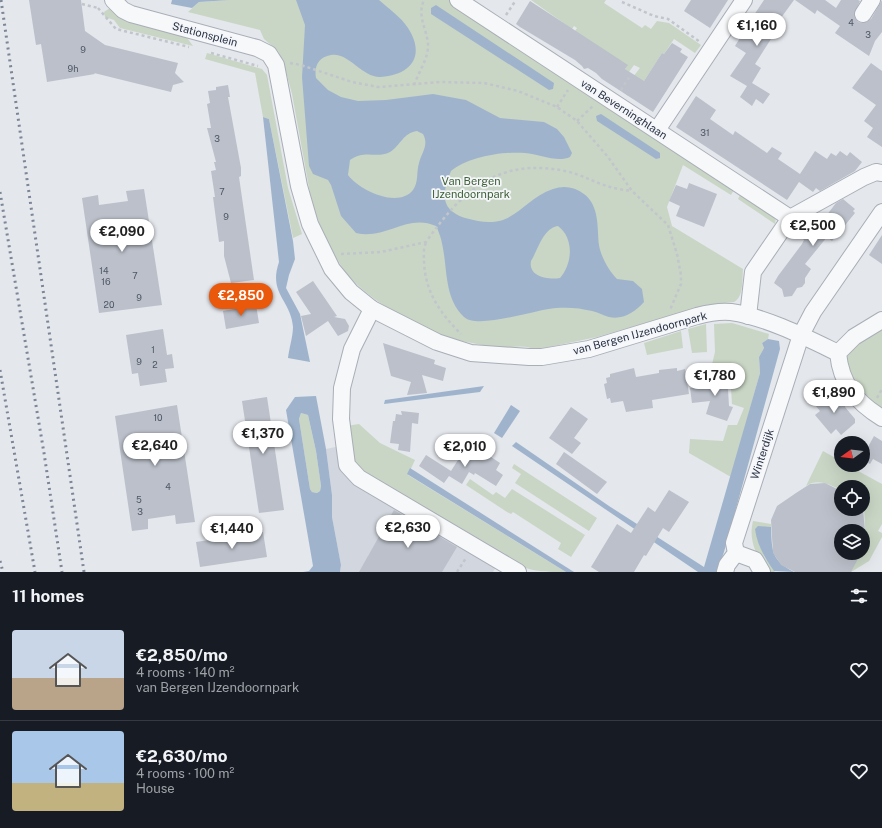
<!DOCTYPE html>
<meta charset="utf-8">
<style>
body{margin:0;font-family:"Public Sans",sans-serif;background:#20242c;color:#f1f3f6;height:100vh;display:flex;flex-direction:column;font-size:15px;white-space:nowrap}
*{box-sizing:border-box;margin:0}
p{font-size:13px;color:#9ea1a6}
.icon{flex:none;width:22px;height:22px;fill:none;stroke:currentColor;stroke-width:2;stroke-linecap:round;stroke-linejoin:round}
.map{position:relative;height:572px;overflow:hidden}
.details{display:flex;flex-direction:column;background:#171b24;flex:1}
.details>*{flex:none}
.needle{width:26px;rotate:255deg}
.fabs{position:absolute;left:834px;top:436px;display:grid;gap:8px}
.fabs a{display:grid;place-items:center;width:36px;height:36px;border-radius:50%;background:#171b24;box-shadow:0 4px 16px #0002;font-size:20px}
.price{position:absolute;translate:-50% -34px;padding:0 9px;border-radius:14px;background:#fff;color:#222;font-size:13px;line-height:26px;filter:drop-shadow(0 1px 2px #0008)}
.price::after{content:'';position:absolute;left:50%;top:24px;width:12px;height:9px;margin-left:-6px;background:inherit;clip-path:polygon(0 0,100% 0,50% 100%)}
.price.current{background:#ea580c;color:#fff}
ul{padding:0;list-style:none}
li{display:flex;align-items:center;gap:12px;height:100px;padding:0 12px}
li+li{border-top:1px solid #363941}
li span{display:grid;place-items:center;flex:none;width:112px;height:80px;border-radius:4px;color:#555}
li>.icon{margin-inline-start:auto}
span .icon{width:48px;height:48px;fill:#fffc;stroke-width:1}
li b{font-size:17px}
h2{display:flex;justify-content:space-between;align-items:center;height:48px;padding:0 12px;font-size:17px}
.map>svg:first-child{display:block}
.built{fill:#d2d6de}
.green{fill:#c9d6c5}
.water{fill:#9fb4cc;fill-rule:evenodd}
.building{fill:#bbc0ca}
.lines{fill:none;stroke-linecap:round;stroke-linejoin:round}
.minor-casing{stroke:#a9aeb7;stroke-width:18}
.path{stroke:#c2c5cb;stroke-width:2.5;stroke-dasharray:3 3;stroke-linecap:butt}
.minor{stroke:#f7f8fa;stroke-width:16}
.rail{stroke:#7d8696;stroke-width:3;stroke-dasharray:2 4;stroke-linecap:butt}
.labels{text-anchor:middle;stroke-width:3.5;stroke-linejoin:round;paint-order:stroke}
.number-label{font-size:9px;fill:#4f5766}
.street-label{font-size:11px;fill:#2b3445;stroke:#f4f6f9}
.park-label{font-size:11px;fill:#3f6138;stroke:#f4f6f9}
</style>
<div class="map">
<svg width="882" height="572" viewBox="0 0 882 572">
<rect width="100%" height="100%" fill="#e4e7ec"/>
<path class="built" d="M 350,444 L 379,481 L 504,553 L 493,572 L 340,572 L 341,565 L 332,517 L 332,495 L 326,449 Z"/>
<g class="green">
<path d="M 230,0 L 449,0 L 735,188 L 731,195 L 683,165 L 667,207 L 672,226 L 743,269 C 742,279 744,297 734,302 L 707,305 L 597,337 L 535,350 C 526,344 513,348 502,347 C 492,347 482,345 472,343 C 432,336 368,303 344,270 C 330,250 320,226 312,204 L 292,94 L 284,64 L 278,51 L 264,39 L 260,30 L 188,12 L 199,2 Z"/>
<path d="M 531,0 L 606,0 L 604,3 L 642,28 L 645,25 L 651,29 L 657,21 L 669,23 L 701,45 L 695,53 L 674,39 L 664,54 L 662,53 L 644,81 L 632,90 L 628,96 L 622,91 L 640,68 L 634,65 L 629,72 L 625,69 L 627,66 L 575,31 L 577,28 L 574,26 L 572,29 Z"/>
<path d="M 110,8 L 185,35 L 193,46 L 120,28 L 114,20 L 105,17 L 104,12 Z"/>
<path d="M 207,53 L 262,69 L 267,75 L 288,188 L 302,234 L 293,238 L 269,119 L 263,117 L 255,73 L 205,59 Z"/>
<path d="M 741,193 L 776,217 L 775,224 L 738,199 Z"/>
<path d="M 732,323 L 769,334 L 768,339 L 762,343 L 764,348 L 759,357 L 760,373 L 731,477 L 689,453 L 690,439 L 723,441 L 728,425 L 737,425 L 744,408 L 732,404 L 730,372 L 718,371 L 718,372 L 710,373 L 715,352 L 714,324 Z"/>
<path d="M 706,324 L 707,352 L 692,353 L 688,329 Z"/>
<path d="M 882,324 L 882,414 L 845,374 C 843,346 862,339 882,324 Z"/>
<path d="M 681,331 L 683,348 L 647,355 L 644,343 Z"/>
<path d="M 301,413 L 308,415 L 316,451 L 321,486 L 320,491 L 317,493 L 312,492 L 310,489 L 299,419 Z"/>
<path d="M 359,424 L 380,443 L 415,460 L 408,475 L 566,572 C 541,572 522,572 504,553 L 358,469 L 354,462 L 346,426 Z"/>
<path d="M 823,451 L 841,461 L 841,465 L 847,465 L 882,484 L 882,524 L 878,531 L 882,533 L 882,537 L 869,561 L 851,572 L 848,565 L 863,553 L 866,543 L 863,487 L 841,487 L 841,490 C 830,485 818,478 806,486 Z"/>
<path d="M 514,464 L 597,518 L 589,531 L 515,483 L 521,474 L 512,468 Z"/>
<path d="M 470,479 L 493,495 L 496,492 L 505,498 L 512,489 L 585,535 L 571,557 L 558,549 L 561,543 L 513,512 L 511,514 L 507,512 L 466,485 Z"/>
<path d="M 753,521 L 771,524 L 771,527 L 758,527 L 764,556 L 775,572 L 767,572 C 757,556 748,541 753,521 Z"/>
</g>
<g class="water">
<path d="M 172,0 L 230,0 L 199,2 L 192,8 L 171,4 Z"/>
<path d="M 296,0 L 379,0 C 388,8 401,17 408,28 C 426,56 411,75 381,77 C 362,78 349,52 331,55 C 318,57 314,67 316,78 L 328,90 L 341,97 L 358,101 L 386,100 L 433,94 L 466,100 L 500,118 L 544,122 L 557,129 L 564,137 L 572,153 L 570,157 C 557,163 539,154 525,153 C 503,151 468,157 451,171 C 446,184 439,202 453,212 C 461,218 469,219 478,221 C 515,228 523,199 553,189 C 564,185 575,187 584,194 C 600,206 597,229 599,245 C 601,257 609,271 617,279 L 633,281 L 642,289 L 644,302 C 635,312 623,320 609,317 C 604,316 598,312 592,311 C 580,308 569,307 556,308 C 537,309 478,330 464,317 C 439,293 451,255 436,226 C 407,213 386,240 356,233 L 341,216 L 331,185 L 328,180 L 313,174 L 309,166 L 302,77 L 305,25 ZM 417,131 L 423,134 C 429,145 422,152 419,163 C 416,173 419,181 413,190 C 398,209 359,190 348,175 L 350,160 C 365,149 376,159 390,152 C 401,145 403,133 417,131 ZM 558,226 C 574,238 573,263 560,278 C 548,280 528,277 531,261 C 538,250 543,228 558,226 Z"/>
<path d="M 436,5 L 554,83 L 553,89 L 549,90 L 431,14 L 431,8 Z"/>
<path d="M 601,114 L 660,153 L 660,158 L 656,159 L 597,121 L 596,116 Z"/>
<path d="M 263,117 L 269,119 L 293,241 L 295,259 L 289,275 L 286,288 L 300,314 L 310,362 L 288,358 C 289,349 293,336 293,327 C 291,300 268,294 279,262 Z"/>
<path d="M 768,339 L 779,341 L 780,349 L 724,552 L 717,572 L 698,572 L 512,446 L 516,442 L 609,506 L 704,567 L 760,373 L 759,357 L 764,348 L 762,343 Z"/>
<path d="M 484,386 L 480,392 L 384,404 L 385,400 Z"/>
<path d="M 316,396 L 326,449 L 332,495 L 332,517 L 341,565 L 340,572 L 303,572 L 309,571 L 313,566 L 312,560 L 286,410 L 295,397 ZM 301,413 L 308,415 L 316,451 L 321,486 L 320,491 L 317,493 L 312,492 L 310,489 L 299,419 Z"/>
<path d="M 511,405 L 520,411 L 502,438 L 494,433 Z"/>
<path d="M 410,468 L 574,572 L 566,572 L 407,474 Z"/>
<path d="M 758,526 L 771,527 C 772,551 771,560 794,572 L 774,571 C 765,558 757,545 755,529 Z"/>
</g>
<g class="building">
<path d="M 29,0 L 81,0 L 85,31 L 105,45 L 178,63 L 175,73 L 184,82 L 173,85 L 171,92 L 94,73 L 95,74 L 47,82 L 41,44 L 36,45 Z"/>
<path d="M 691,0 L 728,0 L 710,28 L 684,11 Z"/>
<path d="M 764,0 L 794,0 L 767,37 L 771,39 L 755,64 L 761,68 L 752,83 L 770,94 L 763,104 L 756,99 L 752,106 L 740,97 L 747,86 L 730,76 L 746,53 L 735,46 L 748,25 L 742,20 L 752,18 Z"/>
<path d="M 795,0 L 825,0 L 836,8 L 841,0 L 858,0 L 860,1 L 854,14 L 858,22 L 863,23 L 871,19 L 882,0 L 882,32 L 875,41 L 869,56 L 835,33 L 840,26 L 817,10 L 815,14 Z"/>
<path d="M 530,1 L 628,65 L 625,69 L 644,81 L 662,53 L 664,54 L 672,43 L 682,49 L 680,52 L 688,57 L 653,112 L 602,79 L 596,73 L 588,68 L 584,69 L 582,66 L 575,60 L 520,27 L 516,24 Z"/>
<path d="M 871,63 L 882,71 L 882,147 L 867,137 L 873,128 L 864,121 L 876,105 L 852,88 Z"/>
<path d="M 228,85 L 230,97 L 228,97 L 241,168 L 241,176 L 239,177 L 254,280 L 231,283 L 224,256 L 224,241 L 219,242 L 213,197 L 215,197 L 211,171 L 216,170 L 214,162 L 216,162 L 207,128 L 211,128 L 207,104 L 210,103 L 208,91 L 216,90 L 216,87 Z"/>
<path d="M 696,96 L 716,110 L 710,119 L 733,135 L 735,131 L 767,153 L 772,147 L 782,153 L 778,159 L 800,174 L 815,151 L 827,159 L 831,153 L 836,156 L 840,151 L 847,156 L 850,152 L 862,162 L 855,171 L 820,191 L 816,188 L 813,192 L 799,182 L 787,200 L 676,127 Z"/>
<path d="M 689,183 L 717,194 L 704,227 L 676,216 L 680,206 L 669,201 L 676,185 L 687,189 Z"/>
<path d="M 144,189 L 162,305 L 99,313 L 82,198 L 98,195 L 99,205 L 128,201 L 126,191 Z"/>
<path d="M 843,199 L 855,209 L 853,211 L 855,213 L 832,241 L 827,237 L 805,264 L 811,269 L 805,278 L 805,283 L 802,287 L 797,288 L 792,296 L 784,297 L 782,289 L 774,283 L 778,276 L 802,244 L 804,240 L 802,238 L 813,224 L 816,227 L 817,223 L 820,224 L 836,203 Z"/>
<path d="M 882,235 L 882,264 L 869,255 Z"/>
<path d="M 313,281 L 337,316 L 334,317 L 345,319 L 349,326 L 348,331 L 338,336 L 328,321 L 306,336 L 301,316 L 311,314 L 296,292 Z"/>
<path d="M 256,305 L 259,323 L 226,329 L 223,311 Z"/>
<path d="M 163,329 L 167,355 L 172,354 L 174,368 L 165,369 L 167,382 L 140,386 L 138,373 L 132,374 L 126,335 Z"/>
<path d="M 383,343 L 435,360 L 434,364 L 446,368 L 443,381 L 422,375 L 427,393 L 407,395 L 411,382 L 391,376 Z"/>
<path d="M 634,368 L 636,377 L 659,373 L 659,370 L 677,368 L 677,371 L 685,369 L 689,394 L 652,400 L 653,408 L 626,412 L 623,401 L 611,403 L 610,398 L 607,399 L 604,384 L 607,383 L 606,378 L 610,377 L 610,374 Z"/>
<path d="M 711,374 L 727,374 L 729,406 L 733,407 L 727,421 L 706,414 L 710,401 L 692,403 L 690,388 L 712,386 Z"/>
<path d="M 831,391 L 841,402 L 846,401 L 845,407 L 855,419 L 855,423 L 841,435 L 836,429 L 831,434 L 815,415 L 820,411 L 815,405 Z"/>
<path d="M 267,397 L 284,510 L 259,513 L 242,401 Z"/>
<path d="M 177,405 L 195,522 L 176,524 L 175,515 L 148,519 L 148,529 L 132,531 L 115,416 Z"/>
<path d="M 571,407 L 588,419 L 574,438 L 581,443 L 572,454 L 549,438 Z"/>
<path d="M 401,411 L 419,413 L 418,424 L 412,423 L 410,452 L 398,450 L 399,444 L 390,443 L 393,421 L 395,421 L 396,414 L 402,415 Z"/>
<path d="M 874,436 L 882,441 L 882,464 L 873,459 L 870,464 L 863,460 L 863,456 Z"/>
<path d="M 467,446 L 480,455 L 482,451 L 500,463 L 496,470 L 503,475 L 496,486 L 475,473 L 474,475 L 469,472 L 462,484 L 449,476 L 444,483 L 419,466 L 426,455 L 451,471 Z"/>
<path d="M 564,452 L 607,482 L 597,494 L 556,464 Z"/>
<path d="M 825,483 L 841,491 L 841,509 L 863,509 L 865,531 L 841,531 L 841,553 L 861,553 L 851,572 L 795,572 L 781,565 L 773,553 L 771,520 L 777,506 L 796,493 L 810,484 Z"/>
<path d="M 669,490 L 689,502 L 669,532 L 663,528 L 646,556 L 644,555 L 634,572 L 599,572 L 591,567 L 617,524 L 631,533 L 648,507 L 655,512 Z"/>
<path d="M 394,510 L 457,547 L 442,572 L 359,572 Z"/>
<path d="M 263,532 L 267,557 L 200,567 L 196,542 Z"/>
</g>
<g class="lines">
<g class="minor-casing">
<g id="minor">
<path d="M 113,0 L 123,10 L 131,14 L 257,48 L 269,54 L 276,65 L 299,186 L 310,224 L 332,269 L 351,292 L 372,309 L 437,342 L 471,353 L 529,357 L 542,357 L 589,349 L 697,316 C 708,313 720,311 731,312 C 766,317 807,338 838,353"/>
<path d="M 458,0 L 790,218"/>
<path d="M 863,14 L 872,0"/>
<path d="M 657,130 L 744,0"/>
<path d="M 372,309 L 352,349 L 342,388 L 341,419 L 347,465 L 359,478 L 518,572"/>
<path d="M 748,316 L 753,272 L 790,218 L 864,177 L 876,172 L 882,173"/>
<path d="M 882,320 L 854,337 L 838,353 C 841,384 856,402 882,418"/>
<path d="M 736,553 L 755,560 L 762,572"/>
<path d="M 725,572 L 727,565 L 736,553 L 734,543 L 801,335 L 813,312 L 882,212"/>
</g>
</g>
<g class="path">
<path d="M 622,2 L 654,16 L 668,19 L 700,42"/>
<path d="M 82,4 L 98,8"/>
<path d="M 98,8 L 116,29 L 189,47"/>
<path d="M 506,15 L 516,0"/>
<path d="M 211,53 L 258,66"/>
<path d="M 290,63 L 301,65 L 352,82 L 378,87 L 440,82 L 484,83 L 518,91 L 557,107 L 577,121 L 608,157 L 632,191 L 668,225 L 677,254 L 681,275 L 681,284 L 670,310"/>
<path d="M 414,85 C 419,71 429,58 428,43 C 426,27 417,16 424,0"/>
<path d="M 621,90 L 630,76"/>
<path d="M 557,107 L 568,90"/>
<path d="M 577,121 L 593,106"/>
<path d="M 426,243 C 423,248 424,256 424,261 C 425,292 440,313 461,334"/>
<path d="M 341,254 L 381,252 L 426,242 C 461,192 498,157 565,171 C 581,174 595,183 610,187 C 617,189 625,190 632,191"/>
<path d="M 877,398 L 882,389"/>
<path d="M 457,572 L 466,558"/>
</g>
<use href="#minor" class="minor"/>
<g class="rail">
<path d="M 1,0 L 84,572"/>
<path d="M 0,192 L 44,453 L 62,572"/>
<path d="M 0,370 L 35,572"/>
<path d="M 0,561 L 3,572"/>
</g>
</g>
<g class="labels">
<g class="number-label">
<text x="851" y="26">4</text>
<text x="868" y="38">3</text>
<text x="83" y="53">9</text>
<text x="73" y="72">9h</text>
<text x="705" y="136">31</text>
<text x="217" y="142">3</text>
<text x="222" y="195">7</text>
<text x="226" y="220">9</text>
<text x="104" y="274">14</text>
<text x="135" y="279">7</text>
<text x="106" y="285">16</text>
<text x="139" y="301">9</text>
<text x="109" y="308">20</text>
<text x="153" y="353">1</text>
<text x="139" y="365">9</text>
<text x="155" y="368">2</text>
<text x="158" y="421">10</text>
<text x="168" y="490">4</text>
<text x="139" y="503">5</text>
<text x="140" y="515">3</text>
</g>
<g class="street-label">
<text transform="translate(205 34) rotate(15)" y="4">Stationsplein</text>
<text transform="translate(624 109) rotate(33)" y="4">van Beverninghlaan</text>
<text transform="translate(640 333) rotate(-15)" y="4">van Bergen IJzendoornpark</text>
<text transform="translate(762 454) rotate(-72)" y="4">Winterdijk</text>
</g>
<g class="park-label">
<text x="471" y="185">Van Bergen<tspan x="471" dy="13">IJzendoornpark</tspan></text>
</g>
</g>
</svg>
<div class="fabs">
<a><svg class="needle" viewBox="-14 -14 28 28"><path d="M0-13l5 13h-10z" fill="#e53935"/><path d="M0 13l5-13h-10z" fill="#9ea1a6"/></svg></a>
<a><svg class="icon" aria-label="locate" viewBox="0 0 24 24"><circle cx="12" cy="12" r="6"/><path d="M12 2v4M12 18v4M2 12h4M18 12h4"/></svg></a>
<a><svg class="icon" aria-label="layers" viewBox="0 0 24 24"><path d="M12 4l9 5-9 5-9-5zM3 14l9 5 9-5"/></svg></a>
</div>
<b class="price" style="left:757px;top:47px">€1,160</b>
<b class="price" style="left:813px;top:247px">€2,500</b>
<b class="price" style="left:122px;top:253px">€2,090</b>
<b class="price current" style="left:241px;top:317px">€2,850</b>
<b class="price" style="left:715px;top:397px">€1,780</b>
<b class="price" style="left:834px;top:414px">€1,890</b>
<b class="price" style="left:263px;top:455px">€1,370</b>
<b class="price" style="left:155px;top:467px">€2,640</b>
<b class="price" style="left:465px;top:468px">€2,010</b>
<b class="price" style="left:408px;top:549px">€2,630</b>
<b class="price" style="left:232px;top:550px">€1,440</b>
</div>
<section class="details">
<h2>11 homes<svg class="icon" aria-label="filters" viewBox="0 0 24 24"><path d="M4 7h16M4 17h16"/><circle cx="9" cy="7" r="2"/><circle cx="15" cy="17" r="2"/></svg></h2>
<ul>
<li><span style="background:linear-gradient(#c9d6e8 60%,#b9a48a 0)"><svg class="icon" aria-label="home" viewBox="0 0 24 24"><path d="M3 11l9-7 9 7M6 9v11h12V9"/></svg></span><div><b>€2,850/mo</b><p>4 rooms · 140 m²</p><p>van Bergen IJzendoornpark</p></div><svg class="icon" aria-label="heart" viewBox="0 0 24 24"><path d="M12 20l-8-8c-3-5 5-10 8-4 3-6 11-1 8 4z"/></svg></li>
<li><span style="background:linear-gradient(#a9c7e8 65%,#c2b280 0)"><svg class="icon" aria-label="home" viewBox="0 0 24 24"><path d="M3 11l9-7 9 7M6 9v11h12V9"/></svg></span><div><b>€2,630/mo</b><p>4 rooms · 100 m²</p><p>House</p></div><svg class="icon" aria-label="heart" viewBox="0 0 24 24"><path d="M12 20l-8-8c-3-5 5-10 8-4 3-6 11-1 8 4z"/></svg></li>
</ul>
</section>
